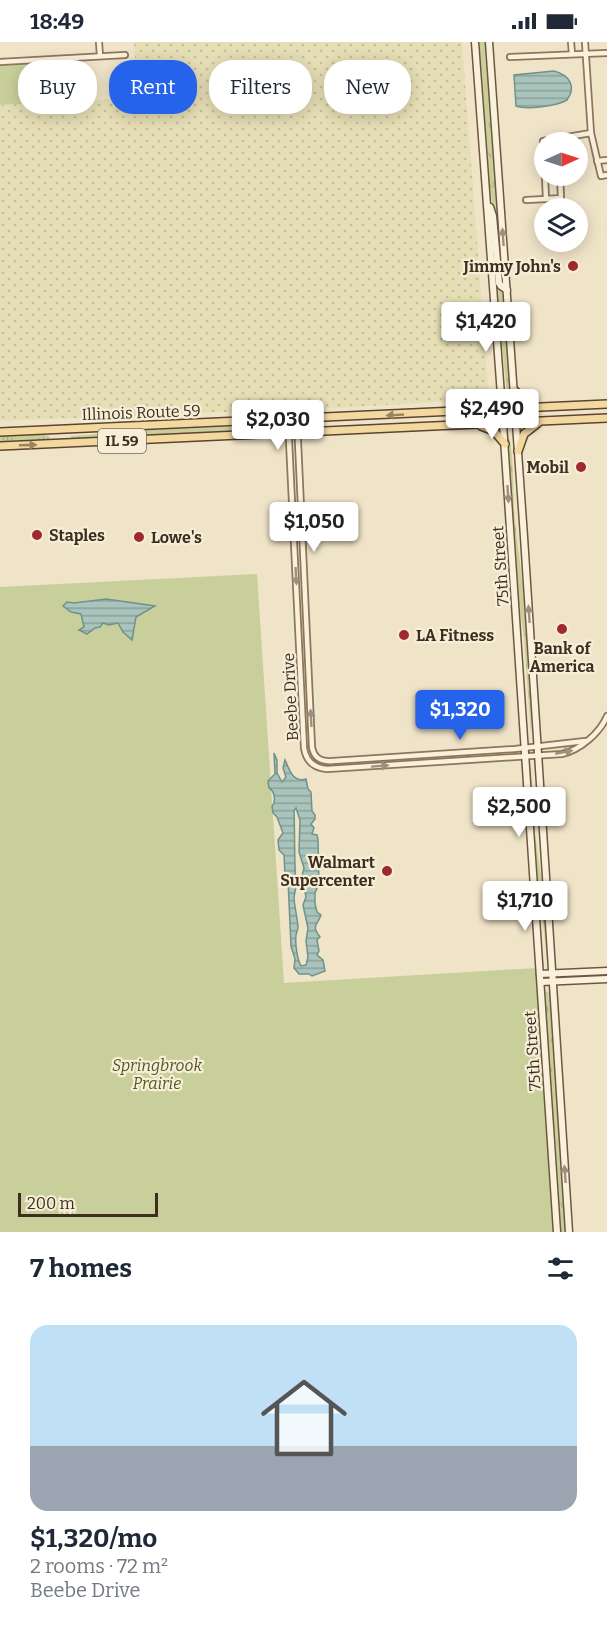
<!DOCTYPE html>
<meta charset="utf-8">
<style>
body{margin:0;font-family:Bitter,serif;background:#f2f2f3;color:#1f2937;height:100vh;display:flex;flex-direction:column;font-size:22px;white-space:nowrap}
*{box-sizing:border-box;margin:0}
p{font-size:20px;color:#747a83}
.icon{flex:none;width:33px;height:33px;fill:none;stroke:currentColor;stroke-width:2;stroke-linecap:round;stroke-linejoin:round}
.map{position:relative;height:1190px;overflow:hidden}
.panel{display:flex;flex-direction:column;background:#fff;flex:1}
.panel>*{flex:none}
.banner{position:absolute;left:18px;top:18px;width:572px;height:54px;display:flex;gap:12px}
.needle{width:39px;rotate:87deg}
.fabs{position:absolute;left:534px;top:90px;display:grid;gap:12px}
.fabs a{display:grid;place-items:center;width:54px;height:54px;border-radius:50%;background:#fff;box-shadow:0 3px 15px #0003;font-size:30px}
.scale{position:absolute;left:18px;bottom:15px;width:140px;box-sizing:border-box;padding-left:6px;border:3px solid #3d2e20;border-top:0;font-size:16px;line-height:21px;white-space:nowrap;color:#3d2e20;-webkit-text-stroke:4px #f7eed8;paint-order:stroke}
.price{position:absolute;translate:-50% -51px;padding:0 14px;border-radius:6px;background:#fff;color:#222;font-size:20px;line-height:39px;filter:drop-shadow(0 2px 3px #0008)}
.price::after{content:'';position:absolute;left:50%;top:36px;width:18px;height:14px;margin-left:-9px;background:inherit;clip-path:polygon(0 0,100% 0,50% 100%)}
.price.current{background:#2563eb;color:#fff}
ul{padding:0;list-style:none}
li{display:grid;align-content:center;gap:12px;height:318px;padding:0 30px}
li+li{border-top:2px solid #e0e1e3}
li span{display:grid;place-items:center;height:186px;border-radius:18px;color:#555}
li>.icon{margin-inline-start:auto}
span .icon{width:108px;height:108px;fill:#fffc;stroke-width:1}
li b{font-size:26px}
h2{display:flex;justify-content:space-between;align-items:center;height:72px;padding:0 30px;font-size:26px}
.pill{padding:0 21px;border-radius:24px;background:#fff;box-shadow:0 3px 15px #0003;font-size:21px;line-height:54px}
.pill.current{background:#2563eb;color:#fff}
.status{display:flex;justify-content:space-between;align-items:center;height:42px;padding:0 30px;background:#fff;direction:ltr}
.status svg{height:16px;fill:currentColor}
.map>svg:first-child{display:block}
.farmland{fill:url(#farmland-dots)}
.grass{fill:url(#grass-tufts)}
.green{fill:#c9cf9b}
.water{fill:url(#water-rules);stroke:#6f938a;stroke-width:1.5;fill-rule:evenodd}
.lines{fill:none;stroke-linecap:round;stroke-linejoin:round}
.street-casing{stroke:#8d765c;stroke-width:8}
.secondary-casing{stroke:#6f573f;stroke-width:9}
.primary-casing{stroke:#5b4430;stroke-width:10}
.street{stroke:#faf1dc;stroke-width:4.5}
.secondary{stroke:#faf1dc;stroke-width:6}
.primary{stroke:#f3d9a0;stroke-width:7}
.oneway{fill:#9c907e}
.oneway2{fill:#988460}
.poi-dot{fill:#9e2a2b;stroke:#f7eed8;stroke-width:2}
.labels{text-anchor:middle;stroke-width:4.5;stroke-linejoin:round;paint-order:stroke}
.shield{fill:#f7eed8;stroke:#756857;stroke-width:1.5}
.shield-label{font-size:15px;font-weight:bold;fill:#3d2e20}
.poi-label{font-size:16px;font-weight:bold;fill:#3d2e20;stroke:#f7eed8;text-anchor:end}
.street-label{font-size:16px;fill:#3d2e20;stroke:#f7eed8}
.park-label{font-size:16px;font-style:italic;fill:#4d5a26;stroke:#f7eed8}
</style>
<div class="status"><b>18:49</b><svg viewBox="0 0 49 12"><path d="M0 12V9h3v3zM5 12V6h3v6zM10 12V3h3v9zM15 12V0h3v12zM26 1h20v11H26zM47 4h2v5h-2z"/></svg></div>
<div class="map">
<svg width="607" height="1190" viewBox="0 0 607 1190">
<defs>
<pattern id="farmland-dots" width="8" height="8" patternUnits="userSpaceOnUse" patternTransform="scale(1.5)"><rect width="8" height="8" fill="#e6deb5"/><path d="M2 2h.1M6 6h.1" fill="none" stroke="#c6bf9b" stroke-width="1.8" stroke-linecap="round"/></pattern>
<pattern id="grass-tufts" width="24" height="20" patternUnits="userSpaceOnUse" patternTransform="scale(1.5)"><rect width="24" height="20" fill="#c9cf9b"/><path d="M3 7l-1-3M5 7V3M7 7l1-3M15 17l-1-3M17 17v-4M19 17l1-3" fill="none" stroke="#aeb285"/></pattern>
<pattern id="water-rules" width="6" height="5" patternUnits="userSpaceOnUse" patternTransform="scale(1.5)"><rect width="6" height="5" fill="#a9c4bc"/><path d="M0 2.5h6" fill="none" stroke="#8ba098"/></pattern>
</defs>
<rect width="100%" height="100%" fill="#f0e4c8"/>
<path class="farmland" d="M 134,0 L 462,0 L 489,357 L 353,365 L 0,379 L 0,63 L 138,56 Z"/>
<g class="grass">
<path d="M 478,0 L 487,0 L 503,242 L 486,115 Z"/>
<path d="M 495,232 L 505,249 L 511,354 L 507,354 Z"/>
<path d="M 274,383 L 276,384 L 277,387 L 71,396 L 71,394 L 74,394 L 141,388 Z"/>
<path d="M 40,392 L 49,394 L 50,397 L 0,399 L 0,394 Z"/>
<path d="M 508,392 C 514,404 513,459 515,478 C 523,549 534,621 531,693 L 524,596 L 518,556 Z"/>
<path d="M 529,723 L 531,727 L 535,792 L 544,856 L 547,916 L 535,813 Z"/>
<path d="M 547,949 L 550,952 L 566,1190 L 560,1190 L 544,952 Z"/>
</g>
<g class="green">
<path d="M 57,18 L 59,60 L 0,63 L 0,21 Z"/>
<path d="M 257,532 L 284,941 L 536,926 L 553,1190 L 0,1190 L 0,545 Z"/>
</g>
<g class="water">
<path d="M 554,29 C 569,33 577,44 567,58 C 557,64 527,68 516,64 L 514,33 Z"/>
<path d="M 106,557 L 155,564 L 136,575 L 132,598 L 123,590 L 118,581 L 109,583 L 103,581 L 100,585 L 95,586 L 87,592 L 79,588 L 84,585 L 81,572 L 71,570 L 63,564 L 67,560 L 74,561 Z"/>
<path d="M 274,711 L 277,718 L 277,731 L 282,740 L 286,735 L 283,726 L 285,718 C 289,726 292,741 306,737 L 308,747 L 311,750 L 312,769 L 315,773 L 315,777 L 311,782 L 314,786 L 312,792 L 317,793 L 318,797 L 319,841 L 315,851 L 315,862 L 317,870 L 321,873 C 317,884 311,883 320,895 L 317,898 L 319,909 L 317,913 L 323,918 L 325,929 L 312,934 L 309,932 L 299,932 L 294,926 L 295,917 L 291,904 L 288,838 L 285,833 L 284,813 L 279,808 L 278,798 L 283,791 L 277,775 L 273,771 L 272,764 C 276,760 275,749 269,746 L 268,739 L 275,732 ZM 296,766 L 300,778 L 299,810 L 304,826 L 302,834 L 306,855 L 303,863 L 308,886 L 306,899 L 308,915 L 306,923 L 301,924 C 297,917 295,901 296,893 C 297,888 298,889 298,884 C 297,875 295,866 294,857 C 294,852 296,847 296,843 C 294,818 295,793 294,769 Z"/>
</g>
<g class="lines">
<g class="street-casing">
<g id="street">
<path d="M 99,0 L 100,14"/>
<path d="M 571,0 L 572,12"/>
<path d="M 585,0 L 591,91 L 601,134 L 607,133"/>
<path d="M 510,15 L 607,11"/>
<path d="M 0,20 L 125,13"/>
<path d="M 597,119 L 607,118"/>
<path d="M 544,128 L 543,99 L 591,91"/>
<path d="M 546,157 L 561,156 L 560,134"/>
<path d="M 526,158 L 546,157 L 545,134"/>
<path d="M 288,378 L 304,706 C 306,719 314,726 327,727 L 562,712 C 580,708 600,691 607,674"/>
<path d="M 297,378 L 312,705 C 314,717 322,720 333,719 L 515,707 L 585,699"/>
</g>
</g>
<g class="secondary-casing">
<g id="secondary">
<path d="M 475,0 L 502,367 L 557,1190"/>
<path d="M 489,0 L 524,495 L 569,1190"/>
<path d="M 490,165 L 493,174 L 499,241 L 501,244 L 507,248"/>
<path d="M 540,932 L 607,929"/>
<path d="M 541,940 L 607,937"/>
</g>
</g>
<g class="primary-casing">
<g id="primary">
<path d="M 514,348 L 534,366"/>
<path d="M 481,384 L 494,389 L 505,402"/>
<path d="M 0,390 L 607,362"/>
<path d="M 0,404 L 607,376"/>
<path d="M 518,409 L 524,392 L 538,381"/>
</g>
</g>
<use href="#street" class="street"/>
<use href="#secondary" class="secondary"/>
<use href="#primary" class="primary"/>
</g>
<defs><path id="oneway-solid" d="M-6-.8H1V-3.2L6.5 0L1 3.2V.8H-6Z" transform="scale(1.5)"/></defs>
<g class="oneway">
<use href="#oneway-solid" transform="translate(503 195) rotate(-94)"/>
<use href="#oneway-solid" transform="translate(508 452) rotate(86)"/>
<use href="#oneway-solid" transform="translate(296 534) rotate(87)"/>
<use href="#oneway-solid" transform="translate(529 572) rotate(-94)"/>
<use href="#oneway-solid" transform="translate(311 676) rotate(-93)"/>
<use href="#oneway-solid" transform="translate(564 710) rotate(-11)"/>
<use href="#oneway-solid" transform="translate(380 724) rotate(-4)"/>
<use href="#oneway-solid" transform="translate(565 1132) rotate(-94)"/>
</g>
<g class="oneway2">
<use href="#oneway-solid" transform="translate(395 373) rotate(177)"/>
<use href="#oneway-solid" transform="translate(28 403) rotate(-2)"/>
</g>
<g class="poi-dot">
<circle cx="573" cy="224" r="6"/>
<circle cx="581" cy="425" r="6"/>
<circle cx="37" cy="493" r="6"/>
<circle cx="139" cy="495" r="6"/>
<circle cx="562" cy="587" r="6"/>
<circle cx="404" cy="593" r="6"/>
<circle cx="387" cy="829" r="6"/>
</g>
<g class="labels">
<rect class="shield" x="98" y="387" width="48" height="24" rx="4.5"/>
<g class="shield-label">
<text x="122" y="404">IL 59</text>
</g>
<g class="poi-label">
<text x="561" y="230">Jimmy John's</text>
<text x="569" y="431">Mobil</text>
<text x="49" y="499" text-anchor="start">Staples</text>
<text x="151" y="501" text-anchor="start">Lowe's</text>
<text x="416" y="599" text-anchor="start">LA Fitness</text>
<text x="562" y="612" text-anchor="middle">Bank of<tspan x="562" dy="18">America</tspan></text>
<text x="375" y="826">Walmart<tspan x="375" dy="18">Supercenter</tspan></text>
</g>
<g class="street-label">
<text transform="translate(141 370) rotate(-2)" y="6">Illinois Route 59</text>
<text transform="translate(500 524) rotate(-94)" y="6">75th Street</text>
<text transform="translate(290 655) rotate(-93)" y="6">Beebe Drive</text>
<text transform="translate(532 1009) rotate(-94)" y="6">75th Street</text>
</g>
<g class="park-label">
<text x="157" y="1029">Springbrook<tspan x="157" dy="18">Prairie</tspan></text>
</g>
</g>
</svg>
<div class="fabs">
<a><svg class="needle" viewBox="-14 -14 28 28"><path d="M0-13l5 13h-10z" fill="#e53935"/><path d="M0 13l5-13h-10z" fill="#747a83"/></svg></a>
<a><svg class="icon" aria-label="layers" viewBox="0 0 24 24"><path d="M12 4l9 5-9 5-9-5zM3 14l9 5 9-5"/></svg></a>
</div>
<div class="scale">200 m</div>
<b class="price" style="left:486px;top:311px">$1,420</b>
<b class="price" style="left:492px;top:398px">$2,490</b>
<b class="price" style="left:278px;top:409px">$2,030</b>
<b class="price" style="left:314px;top:511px">$1,050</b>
<b class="price current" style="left:460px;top:699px">$1,320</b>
<b class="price" style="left:519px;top:796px">$2,500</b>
<b class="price" style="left:525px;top:890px">$1,710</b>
<div class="banner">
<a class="pill">Buy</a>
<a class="pill current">Rent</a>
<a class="pill">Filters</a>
<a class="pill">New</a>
</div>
</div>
<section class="panel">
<h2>7 homes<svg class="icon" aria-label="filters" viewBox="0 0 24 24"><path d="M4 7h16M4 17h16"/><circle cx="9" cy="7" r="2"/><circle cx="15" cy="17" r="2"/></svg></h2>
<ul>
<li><span style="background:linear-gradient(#bfe0f5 65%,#9aa5b1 0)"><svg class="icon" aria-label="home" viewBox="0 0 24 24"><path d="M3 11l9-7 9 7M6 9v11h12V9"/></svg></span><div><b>$1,320/mo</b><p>2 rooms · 72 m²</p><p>Beebe Drive</p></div></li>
</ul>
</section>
